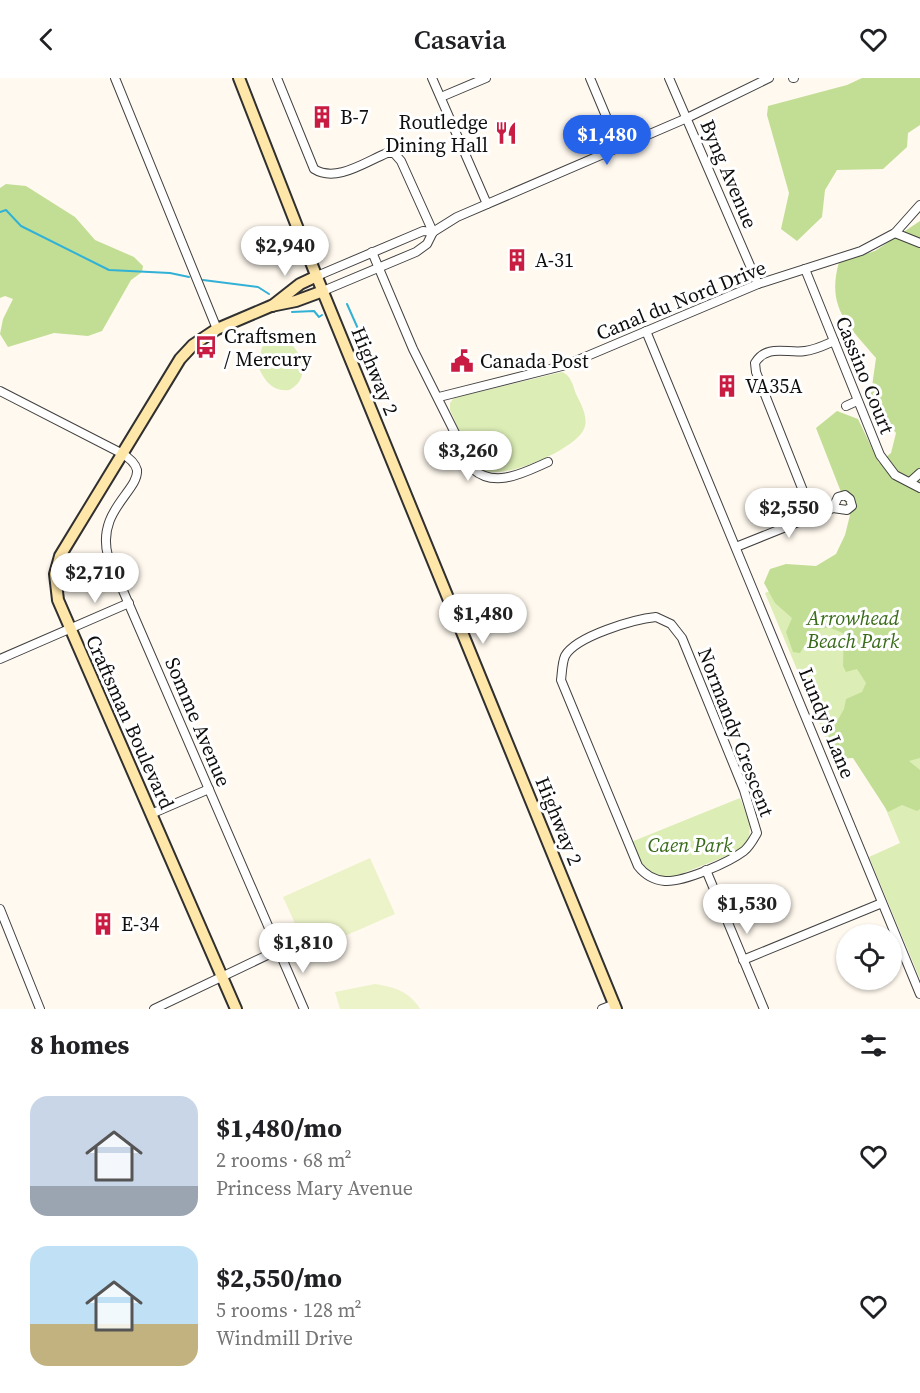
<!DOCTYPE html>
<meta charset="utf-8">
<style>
body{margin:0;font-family:"Source Serif 4",serif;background:#f2f2f2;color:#202124;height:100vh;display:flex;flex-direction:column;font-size:22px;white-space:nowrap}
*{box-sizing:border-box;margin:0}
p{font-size:20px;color:#757577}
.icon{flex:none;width:33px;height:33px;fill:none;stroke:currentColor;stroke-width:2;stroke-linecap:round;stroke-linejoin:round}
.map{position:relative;height:931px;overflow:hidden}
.side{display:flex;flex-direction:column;background:#fff;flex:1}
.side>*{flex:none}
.controls{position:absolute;left:836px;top:846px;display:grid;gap:12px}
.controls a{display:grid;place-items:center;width:66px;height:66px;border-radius:50%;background:#fff;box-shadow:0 2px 4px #0004;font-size:30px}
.price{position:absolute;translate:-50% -51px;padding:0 14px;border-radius:21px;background:#fff;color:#222;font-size:20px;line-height:39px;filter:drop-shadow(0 2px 3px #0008)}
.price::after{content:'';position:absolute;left:50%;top:36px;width:18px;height:14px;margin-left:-9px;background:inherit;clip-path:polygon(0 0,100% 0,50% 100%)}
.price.current{background:#2563eb;color:#fff}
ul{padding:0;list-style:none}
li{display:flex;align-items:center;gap:18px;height:150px;padding:0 30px}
li span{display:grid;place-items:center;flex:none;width:168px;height:120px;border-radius:18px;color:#555}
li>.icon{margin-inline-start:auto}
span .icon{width:72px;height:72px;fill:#fffc;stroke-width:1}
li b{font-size:26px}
h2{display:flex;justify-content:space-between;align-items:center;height:72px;padding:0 30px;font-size:26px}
header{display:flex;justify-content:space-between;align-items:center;height:78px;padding:0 30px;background:#fff;font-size:27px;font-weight:600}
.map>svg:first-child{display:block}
.green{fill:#dcedb6}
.forest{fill:#c2de94}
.pitch{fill:#ecf3c8}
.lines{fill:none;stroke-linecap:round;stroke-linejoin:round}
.stream{stroke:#32b1d6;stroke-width:2}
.street-casing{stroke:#414141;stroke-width:10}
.secondary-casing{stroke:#303030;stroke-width:14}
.street{stroke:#fff;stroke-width:8}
.secondary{stroke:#ffe7aa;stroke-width:10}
.labels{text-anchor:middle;stroke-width:6;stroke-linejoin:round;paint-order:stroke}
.poi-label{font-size:20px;fill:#0e0e0e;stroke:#fff;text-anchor:start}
.street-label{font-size:20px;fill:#0e0e0e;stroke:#fff}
.park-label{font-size:20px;font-style:italic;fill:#386b19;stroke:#fff}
</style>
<header><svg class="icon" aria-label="back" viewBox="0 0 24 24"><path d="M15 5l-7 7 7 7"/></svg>Casavia<svg class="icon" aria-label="heart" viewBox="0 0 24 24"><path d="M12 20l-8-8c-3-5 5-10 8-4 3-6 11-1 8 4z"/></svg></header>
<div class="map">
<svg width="920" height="931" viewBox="0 0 920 931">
<rect width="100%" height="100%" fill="#fff9ef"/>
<g class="green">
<path d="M 275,261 L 289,264 C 304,277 310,302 289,312 C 272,314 264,302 258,288 L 262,269 Z"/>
<path d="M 562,294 C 571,297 573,308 576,316 C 581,326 589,340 584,351 C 576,371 503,403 483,392 C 470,384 458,348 450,332 L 450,325 L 454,320 Z"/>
<path d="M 920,428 L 920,901 L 869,779 L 900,765 L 858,665 L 832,675 L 765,515 L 878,469 Z"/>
<path d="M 740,720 L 750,746 L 749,765 L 742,772 L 668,801 C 644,801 639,783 631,764 Z"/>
</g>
<g class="forest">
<path d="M 862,0 L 920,0 L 920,47 L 908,55 L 907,69 L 883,91 L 837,92 L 825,112 L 822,139 L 797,163 L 781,151 L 789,115 L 767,37 L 768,28 L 847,7 Z"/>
<path d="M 6,106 L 26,108 L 75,139 L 95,162 L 134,179 L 143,188 L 142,194 L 131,202 L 102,253 L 88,258 L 54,255 L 8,269 L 0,256 L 3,241 L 13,221 L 5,218 L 0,220 L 0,110 Z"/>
<path d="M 920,143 L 920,680 L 909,683 L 920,692 L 920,731 L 917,733 L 902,727 L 888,734 L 853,680 L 834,681 L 826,663 L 844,631 L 846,621 L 862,614 L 866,605 L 857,591 L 846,594 L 843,588 L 844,556 C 820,542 812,554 800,575 L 793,574 L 786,554 L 792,540 L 775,525 L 764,505 L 770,491 L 786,486 L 816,488 L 836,476 L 845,457 L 850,437 L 816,350 L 837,333 L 858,341 L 879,385 L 891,375 L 896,355 L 870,323 L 876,280 C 848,247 826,230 839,184 L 875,173 Z"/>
</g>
<g class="pitch">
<path d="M 370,780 L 395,836 L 308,874 L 283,819 Z"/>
<path d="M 375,906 C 394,909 409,913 420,931 L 340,931 L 335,914 Z"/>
</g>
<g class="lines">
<g class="stream">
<path d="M 0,134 L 6,132 L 21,148 L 109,192 L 170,195 L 189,199"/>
<path d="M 203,202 L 258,209 L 269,216"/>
<path d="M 347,226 L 375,289"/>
<path d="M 292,234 L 314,233 L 319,239 L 322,237"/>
</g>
<g class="street-casing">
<g id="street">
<path d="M 115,0 L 217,251"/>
<path d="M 277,0 L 314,91 C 336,105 365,84 387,75 L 394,75 L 401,83 L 433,154"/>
<path d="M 432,0 L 487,126"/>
<path d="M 590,0 L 619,69"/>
<path d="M 669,0 L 758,206"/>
<path d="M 793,0 L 794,0"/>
<path d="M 441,19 L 486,0"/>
<path d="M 895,155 L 920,165"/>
<path d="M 372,174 L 413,271 L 473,391 C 495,411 525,394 548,384"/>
<path d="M 805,191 L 880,377 L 895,397 L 920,410"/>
<path d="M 317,198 L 423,153 L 433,154"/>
<path d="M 323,213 L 416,174 L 427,166 L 433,154 L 457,139 L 687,40 L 769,0"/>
<path d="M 646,253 L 920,916"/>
<path d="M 0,313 L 121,375 C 128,379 135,384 137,392 C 139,413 96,433 108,478 L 304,931"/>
<path d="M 439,319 L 566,287 L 758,206 L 861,173 L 895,155 L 920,127"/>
<path d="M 846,328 L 857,323"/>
<path d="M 910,404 L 920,395"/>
<path d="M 813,438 L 756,294 L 755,285 C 767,265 788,276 805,273 C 815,272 825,267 834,263"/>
<path d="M 736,469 L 833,430 L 847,432 L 852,428 L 850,421 L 845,417 L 838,419 L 833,430"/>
<path d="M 656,539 L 671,546 L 682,560 L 744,712 L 757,755 C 753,762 750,768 744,773 C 728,785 684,804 665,803 C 653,802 645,797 638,788 L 561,602 C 562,595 562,585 565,578 C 576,558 635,541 656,539 Z"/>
<path d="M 0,581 L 129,525"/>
<path d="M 151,736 L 209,711"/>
<path d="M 706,792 L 764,931"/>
<path d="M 0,831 L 40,931"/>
<path d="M 743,882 L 882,825"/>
<path d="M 154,931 L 278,872"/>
<path d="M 602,931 L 615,926"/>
</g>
</g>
<g class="secondary-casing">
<g id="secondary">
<path d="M 239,0 L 314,192 L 616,931"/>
<path d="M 272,228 L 300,206 L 317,198"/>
<path d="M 236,931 L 58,522 L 55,496 L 60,478 L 180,281 L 193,267 L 217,251 L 271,228 L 296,223 L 323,213"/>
</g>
</g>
<use href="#street" class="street"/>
<use href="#secondary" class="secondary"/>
</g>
<defs>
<g id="building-bare" transform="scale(1.8)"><path d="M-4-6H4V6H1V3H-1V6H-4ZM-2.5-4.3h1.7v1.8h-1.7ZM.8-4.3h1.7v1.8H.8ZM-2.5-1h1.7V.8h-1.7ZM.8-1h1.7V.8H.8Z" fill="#c81c42" stroke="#fff" stroke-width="2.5" paint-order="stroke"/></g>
<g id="restaurant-bare" transform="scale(1.8)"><path d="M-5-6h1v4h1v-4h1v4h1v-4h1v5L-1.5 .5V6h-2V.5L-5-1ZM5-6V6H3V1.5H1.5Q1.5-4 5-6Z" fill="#c81c42" stroke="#fff" stroke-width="2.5" paint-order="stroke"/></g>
<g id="bus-bare" transform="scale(1.8)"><path d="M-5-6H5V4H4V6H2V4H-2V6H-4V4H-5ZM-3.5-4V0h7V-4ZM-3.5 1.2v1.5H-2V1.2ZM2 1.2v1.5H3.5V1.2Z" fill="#c81c42" stroke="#fff" stroke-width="2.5" paint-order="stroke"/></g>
<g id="civic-bare" transform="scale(1.8)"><path d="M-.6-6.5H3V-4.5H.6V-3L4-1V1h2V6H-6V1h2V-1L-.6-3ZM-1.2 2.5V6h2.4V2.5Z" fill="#c81c42" stroke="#fff" stroke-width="2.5" paint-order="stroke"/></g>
</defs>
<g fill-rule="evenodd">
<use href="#building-bare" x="322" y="39"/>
<use href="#restaurant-bare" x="506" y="55"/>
<use href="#building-bare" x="517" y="182"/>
<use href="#bus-bare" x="206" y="269"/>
<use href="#civic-bare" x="462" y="283"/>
<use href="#building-bare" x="727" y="308"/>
<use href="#building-bare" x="103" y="846"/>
</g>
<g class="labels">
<g class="poi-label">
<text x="340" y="46">B-7</text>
<text x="488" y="51" text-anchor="end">Routledge<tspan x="488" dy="23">Dining Hall</tspan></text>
<text x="535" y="189">A-31</text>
<text x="224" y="265">Craftsmen<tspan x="224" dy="23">/ Mercury</tspan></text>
<text x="480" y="290">Canada Post</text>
<text x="745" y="315">VA35A</text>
<text x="121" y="853">E-34</text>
</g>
<g class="street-label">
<text transform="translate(729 96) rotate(67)" y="7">Byng Avenue</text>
<text transform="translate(681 222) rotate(-22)" y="7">Canal du Nord Drive</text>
<text transform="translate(375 293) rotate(68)" y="7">Highway 2</text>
<text transform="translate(865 297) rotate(68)" y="7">Cassino Court</text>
<text transform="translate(130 644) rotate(66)" y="7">Craftsman Boulevard</text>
<text transform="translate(198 644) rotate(67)" y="7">Somme Avenue</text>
<text transform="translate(827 645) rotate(68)" y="7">Lundy's Lane</text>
<text transform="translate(736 654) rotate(69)" y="7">Normandy Crescent</text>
<text transform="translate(559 743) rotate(68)" y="7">Highway 2</text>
</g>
<g class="park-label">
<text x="853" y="547">Arrowhead<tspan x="853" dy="23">Beach Park</tspan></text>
<text x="690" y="774">Caen Park</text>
</g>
</g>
</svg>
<div class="controls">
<a><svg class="icon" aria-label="locate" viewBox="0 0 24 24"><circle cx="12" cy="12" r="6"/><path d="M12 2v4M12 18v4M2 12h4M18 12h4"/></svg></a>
</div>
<b class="price current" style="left:607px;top:88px">$1,480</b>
<b class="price" style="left:285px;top:199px">$2,940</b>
<b class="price" style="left:468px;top:404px">$3,260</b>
<b class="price" style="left:789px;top:461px">$2,550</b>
<b class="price" style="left:95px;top:526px">$2,710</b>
<b class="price" style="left:483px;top:567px">$1,480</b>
<b class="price" style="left:747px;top:857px">$1,530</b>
<b class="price" style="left:303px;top:896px">$1,810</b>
</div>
<section class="side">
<h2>8 homes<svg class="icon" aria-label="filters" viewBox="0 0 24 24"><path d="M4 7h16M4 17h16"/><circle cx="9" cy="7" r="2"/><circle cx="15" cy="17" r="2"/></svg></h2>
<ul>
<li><span style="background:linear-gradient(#c9d6e8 75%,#9aa5b1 0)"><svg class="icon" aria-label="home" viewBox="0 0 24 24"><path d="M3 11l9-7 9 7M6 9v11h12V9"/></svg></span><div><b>$1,480/mo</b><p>2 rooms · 68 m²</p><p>Princess Mary Avenue</p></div><svg class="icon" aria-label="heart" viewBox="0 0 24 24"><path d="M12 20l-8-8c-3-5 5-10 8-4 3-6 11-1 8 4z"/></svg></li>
<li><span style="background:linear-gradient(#bfe0f5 65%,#c2b280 0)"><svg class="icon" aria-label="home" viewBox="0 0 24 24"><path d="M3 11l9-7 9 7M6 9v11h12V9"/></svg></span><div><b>$2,550/mo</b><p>5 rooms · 128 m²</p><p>Windmill Drive</p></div><svg class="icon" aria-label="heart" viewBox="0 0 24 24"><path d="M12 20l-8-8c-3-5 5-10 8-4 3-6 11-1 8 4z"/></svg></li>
</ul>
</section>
